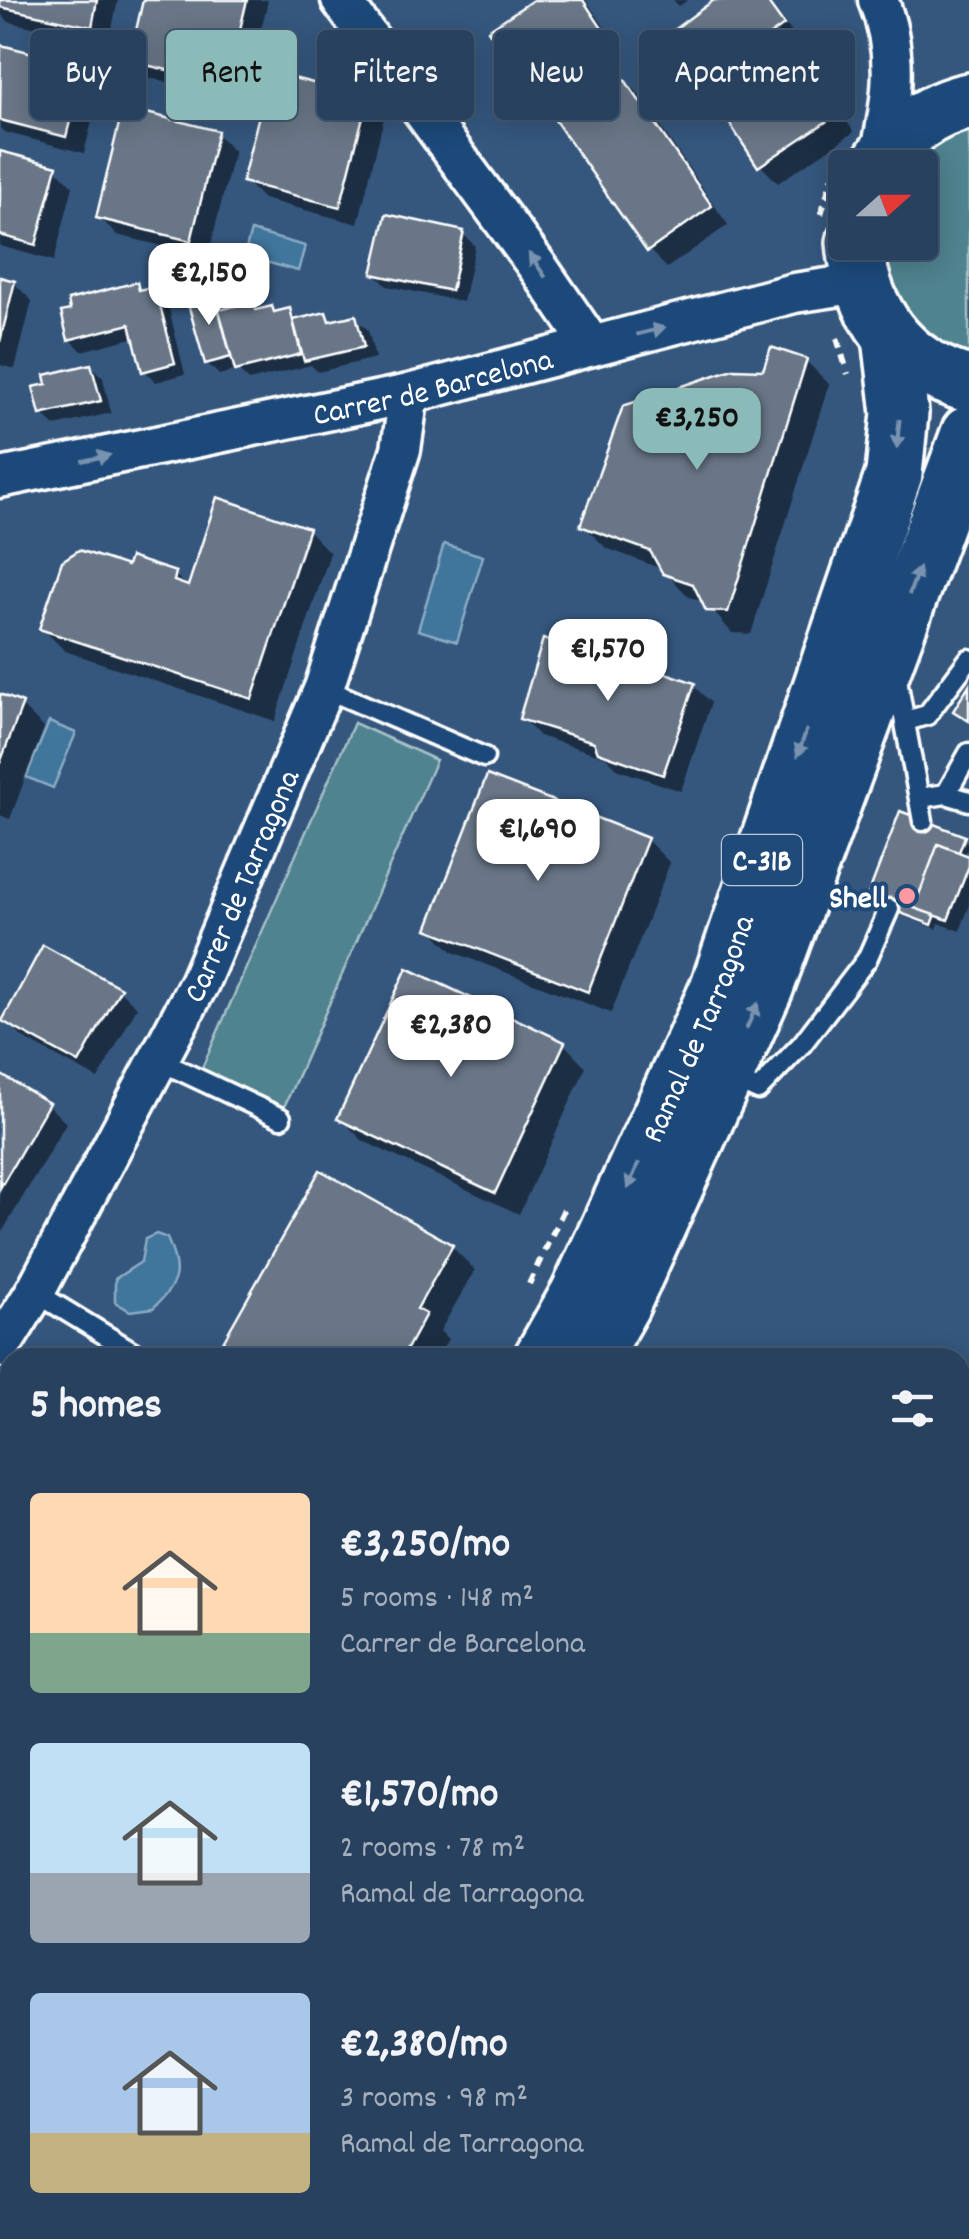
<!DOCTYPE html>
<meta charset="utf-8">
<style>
body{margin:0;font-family:Dekko,sans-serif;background:#344c67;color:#f1f3f6;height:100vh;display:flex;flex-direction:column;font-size:38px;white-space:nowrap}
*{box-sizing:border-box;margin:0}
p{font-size:32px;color:#a5afbc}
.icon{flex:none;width:55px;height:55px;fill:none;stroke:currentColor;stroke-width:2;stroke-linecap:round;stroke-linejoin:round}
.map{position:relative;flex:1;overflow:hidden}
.panel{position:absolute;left:0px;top:1348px;width:970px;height:892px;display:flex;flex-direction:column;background:#28415e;border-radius:30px 30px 0 0;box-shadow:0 5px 25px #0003,0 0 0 2px #445a73}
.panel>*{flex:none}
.top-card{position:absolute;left:30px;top:30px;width:910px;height:90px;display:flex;gap:20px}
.needle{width:65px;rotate:69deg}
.controls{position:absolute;left:828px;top:150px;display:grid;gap:20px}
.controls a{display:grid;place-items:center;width:110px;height:110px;border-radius:10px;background:#28415e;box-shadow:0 5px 25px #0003,0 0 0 2px #445a73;font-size:50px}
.price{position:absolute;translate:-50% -85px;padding:0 22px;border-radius:20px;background:#fff;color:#222;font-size:32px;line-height:65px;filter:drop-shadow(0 2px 5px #0008)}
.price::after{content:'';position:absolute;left:50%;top:60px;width:30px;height:22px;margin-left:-15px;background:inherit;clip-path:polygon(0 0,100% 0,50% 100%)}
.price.on{background:#8bbbb9;color:#111}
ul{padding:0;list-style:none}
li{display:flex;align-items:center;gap:30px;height:250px;padding:0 30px}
li span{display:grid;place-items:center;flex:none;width:280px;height:200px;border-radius:10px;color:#555}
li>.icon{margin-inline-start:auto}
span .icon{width:120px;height:120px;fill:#fffc;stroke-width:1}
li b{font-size:42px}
h2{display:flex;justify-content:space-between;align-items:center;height:120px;padding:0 30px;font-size:42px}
.pill{padding:0 35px;border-radius:10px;background:#28415e;box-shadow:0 5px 25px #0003,0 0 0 2px #445a73;font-size:35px;line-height:90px}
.pill.on{background:#8bbbb9;color:#111}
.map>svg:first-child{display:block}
.green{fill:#4f838f;stroke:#a7c1c7;stroke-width:2.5}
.water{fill:#40759c;stroke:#8cacc4;stroke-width:2.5}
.shadow{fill:#0007}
.building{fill:#677687;stroke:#fff;stroke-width:2.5}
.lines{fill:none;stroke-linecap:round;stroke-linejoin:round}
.service-casing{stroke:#fff;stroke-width:25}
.minor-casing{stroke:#fff;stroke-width:45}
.primary-casing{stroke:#fff;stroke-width:62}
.path{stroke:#fff;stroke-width:6;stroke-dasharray:10 8;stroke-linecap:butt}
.service{stroke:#1f4a7a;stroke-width:18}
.minor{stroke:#1f4a7a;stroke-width:38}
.primary{stroke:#1f4a7a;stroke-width:55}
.oneway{fill:#7992af}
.poi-dot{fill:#ff9aa2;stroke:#1f4a7a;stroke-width:4}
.labels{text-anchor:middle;stroke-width:8;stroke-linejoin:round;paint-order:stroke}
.shield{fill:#1f4a7a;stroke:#bcc9d7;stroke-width:2.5}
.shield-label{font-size:30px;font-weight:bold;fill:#fff}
.street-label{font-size:32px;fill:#fff;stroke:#1f4a7a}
.poi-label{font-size:32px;font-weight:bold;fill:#fff;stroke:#1f4a7a;text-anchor:end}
</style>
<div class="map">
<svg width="969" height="2239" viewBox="0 0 969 2239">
<rect width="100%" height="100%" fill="#35577e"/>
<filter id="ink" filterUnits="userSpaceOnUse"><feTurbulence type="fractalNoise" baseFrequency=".01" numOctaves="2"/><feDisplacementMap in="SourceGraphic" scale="20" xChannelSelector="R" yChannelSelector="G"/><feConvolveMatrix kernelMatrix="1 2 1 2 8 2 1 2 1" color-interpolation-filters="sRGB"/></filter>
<g filter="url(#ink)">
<g class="green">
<path d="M 969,130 L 969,355 C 919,340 887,293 886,243 L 920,242 L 920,168 L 912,167 C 926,150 947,134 969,130 Z"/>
<path d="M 354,723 L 436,760 L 284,1107 L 201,1070 Z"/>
</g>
<g class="water">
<path d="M 251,231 L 305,246 L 298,271 L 244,256 Z"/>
<path d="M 444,544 L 483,556 L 457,642 L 418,630 Z"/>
<path d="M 49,722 L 76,733 L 53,788 L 26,777 Z"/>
<path d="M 156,1234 L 167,1238 C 181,1270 180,1283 153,1308 L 130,1311 L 115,1302 L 115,1279 L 141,1262 L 145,1239 Z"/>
</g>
<g class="shadow">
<path d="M 0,0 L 118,0 L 109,43 L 9,22 L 0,13 Z"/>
<path d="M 146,0 L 268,0 L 245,100 L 150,78 L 132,60 Z"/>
<path d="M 537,0 L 586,0 L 619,49 L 543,100 L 526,83 Z"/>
<path d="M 673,0 L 688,0 L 679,6 Z"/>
<path d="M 718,0 L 768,0 L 800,44 L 728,96 L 710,78 L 676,31 Z"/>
<path d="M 3,48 L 83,68 L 101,86 L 84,153 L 4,132 L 0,128 Z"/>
<path d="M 803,65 L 821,83 L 854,132 L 778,183 L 760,165 Z"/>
<path d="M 618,74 L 636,91 L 728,225 L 667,268 L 649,250 Z"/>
<path d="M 366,100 L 384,118 L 358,224 L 263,199 L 245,181 Z"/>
<path d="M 216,133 L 234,151 L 208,257 L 117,235 L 99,217 Z"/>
<path d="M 0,153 L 55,168 L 73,186 L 54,261 L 0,246 Z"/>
<path d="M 463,234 L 475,246 L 463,302 L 387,286 L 375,274 Z"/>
<path d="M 0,279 L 14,283 L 32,301 L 15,369 L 0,365 Z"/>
<path d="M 137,285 L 143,292 L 154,289 L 167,301 L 185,374 L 156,382 L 144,370 L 136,337 L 82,351 L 70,339 Z"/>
<path d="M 213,295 L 226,311 L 253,304 L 260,311 L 272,309 L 277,314 L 289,311 L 299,321 L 325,314 L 334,323 L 355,318 L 368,330 L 375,358 L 318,372 L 311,365 L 249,381 L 238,370 L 219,375 L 207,363 Z"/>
<path d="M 806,361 L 829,384 L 751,634 L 732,633 L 705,602 L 689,597 L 662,569 L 606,548 L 583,525 Z"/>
<path d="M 91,366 L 103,378 L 111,413 L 55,426 L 42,414 Z"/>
<path d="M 308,530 L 330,553 L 275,721 L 65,651 L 42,628 L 175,575 L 190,589 Z"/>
<path d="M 621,666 L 693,685 L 711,703 L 681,791 L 619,770 L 606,757 L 539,736 L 522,718 Z"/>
<path d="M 0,697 L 21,705 L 44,728 L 10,819 L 0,815 Z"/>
<path d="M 963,839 L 969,844 L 964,857 L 969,859 L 969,907 L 960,931 L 939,923 L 937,929 L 875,905 L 869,900 Z"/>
<path d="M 647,840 L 670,863 L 611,1013 L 453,952 L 430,929 Z"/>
<path d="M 119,990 L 137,1007 L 98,1079 L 23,1038 L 5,1020 Z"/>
<path d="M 564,1044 L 586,1067 L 519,1214 L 363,1141 L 340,1118 Z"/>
<path d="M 0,1077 L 48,1105 L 66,1123 L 0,1236 Z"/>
<path d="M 321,1173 L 452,1247 L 475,1270 L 440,1331 L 448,1339 L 437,1358 L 223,1358 Z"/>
<path d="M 10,1654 L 10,1740 L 0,1732 L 0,1666 Z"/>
<path d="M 0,1789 L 10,1799 L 10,1969 L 0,1981 Z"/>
</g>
<g class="building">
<path d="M 0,0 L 97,0 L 92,27 L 0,7 Z"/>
<path d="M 143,0 L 247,0 L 227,84 L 129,61 Z"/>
<path d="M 533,0 L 583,0 L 603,30 L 524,84 L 488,30 Z"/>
<path d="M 714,0 L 766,0 L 784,25 L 708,80 L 672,31 Z"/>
<path d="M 1,45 L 84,66 L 66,137 L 0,120 Z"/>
<path d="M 804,62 L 838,114 L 758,167 L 724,115 Z"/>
<path d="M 618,70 L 712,206 L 647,252 L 552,116 Z"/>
<path d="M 270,72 L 368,97 L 340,207 L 242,182 Z"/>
<path d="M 123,107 L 218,131 L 191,241 L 96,218 Z"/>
<path d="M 0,151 L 57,166 L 36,245 L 0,235 Z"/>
<path d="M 386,214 L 464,231 L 451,291 L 372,274 Z"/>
<path d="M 0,277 L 15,281 L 0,342 Z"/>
<path d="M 137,282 L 139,290 L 155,286 L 175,363 L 142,372 L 130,324 L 68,340 L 61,312 L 70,310 L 68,300 Z"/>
<path d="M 214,292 L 231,357 L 205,364 L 187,300 Z"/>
<path d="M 254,301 L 256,310 L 272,306 L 274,312 L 290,308 L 301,354 L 235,371 L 219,310 Z"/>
<path d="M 326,312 L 329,321 L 356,315 L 364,347 L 304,361 L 293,320 Z"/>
<path d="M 771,347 L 807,359 L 728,612 L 706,611 L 693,584 L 663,574 L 650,551 L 580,526 L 623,406 L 733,369 L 763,370 Z"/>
<path d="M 91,364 L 101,401 L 40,415 L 33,387 L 47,384 L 45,375 Z"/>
<path d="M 217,497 L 309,528 L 252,699 L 39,629 L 62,561 L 79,550 L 127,566 L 130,557 L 176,572 L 174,581 L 188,586 Z"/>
<path d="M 543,639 L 622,663 L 634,662 L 695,683 L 663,775 L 598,752 L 594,742 L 519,719 Z"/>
<path d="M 969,685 L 969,721 L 953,711 Z"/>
<path d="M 0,694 L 23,703 L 0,763 Z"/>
<path d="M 487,775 L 648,838 L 588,992 L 427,929 Z"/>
<path d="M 900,811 L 965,836 L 932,925 L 866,900 Z"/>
<path d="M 938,844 L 969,856 L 969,866 L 948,920 L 914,908 Z"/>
<path d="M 43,945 L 121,988 L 79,1063 L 2,1021 Z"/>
<path d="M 407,968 L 565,1042 L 495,1193 L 337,1119 Z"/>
<path d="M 0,1074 L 49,1103 L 0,1188 Z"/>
<path d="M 320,1170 L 453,1245 L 417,1309 L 426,1314 L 402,1358 L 222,1358 L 216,1354 Z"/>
<path d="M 10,1650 L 10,1725 L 0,1719 L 0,1662 Z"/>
<path d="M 10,1814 L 10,1921 L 0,1932 L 0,1825 Z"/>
</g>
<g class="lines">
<g class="service-casing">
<g id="service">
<path d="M 896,674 L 923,821"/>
<path d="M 324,688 L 484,757"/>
<path d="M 906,721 L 927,715 L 969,659"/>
<path d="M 946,794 L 969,753"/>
<path d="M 920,798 L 946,794 L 969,801"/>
<path d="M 160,1061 L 281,1118"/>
<path d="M 731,1078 L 758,1090 L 802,1044 L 867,959 L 889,909"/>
<path d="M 35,1292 L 143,1358"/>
</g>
</g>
<g class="minor-casing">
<g id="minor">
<path d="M 341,0 L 540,270 L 592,346"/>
<path d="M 878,0 C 900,53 892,104 879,159"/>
<path id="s1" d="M 0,478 L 409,394 L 794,293 L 861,283"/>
<path id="s2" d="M 0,1348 L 35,1292 L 199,983 L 324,688 L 401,449 L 409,394"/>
</g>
</g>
<g class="primary-casing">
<g id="primary">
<path d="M 876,168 C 898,134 930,109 969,101"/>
<path d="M 855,242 C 861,311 900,367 969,384"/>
<path id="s3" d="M 542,1358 L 579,1293 L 718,989 L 894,474 L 900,413 L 891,337"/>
<path d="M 591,1358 L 622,1304 L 765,988 L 969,434"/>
<path d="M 0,2141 L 10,2128"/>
<path d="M 0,2199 L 10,2189"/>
</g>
</g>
<g class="path">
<path d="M 821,214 L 832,178"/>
<path d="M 837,338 L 848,374"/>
<path d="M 529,1284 L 564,1209"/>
<path d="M 0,2061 L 10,2051"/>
</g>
<use href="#service" class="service"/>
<use href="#minor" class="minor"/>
<use href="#primary" class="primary"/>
</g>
<defs><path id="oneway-solid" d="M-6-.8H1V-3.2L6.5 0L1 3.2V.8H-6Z" transform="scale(2.5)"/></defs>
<g class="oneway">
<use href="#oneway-solid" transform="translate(537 265) rotate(-125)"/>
<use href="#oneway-solid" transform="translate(651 331) rotate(-14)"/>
<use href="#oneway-solid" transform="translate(898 434) rotate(96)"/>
<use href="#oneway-solid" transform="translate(96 458) rotate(-12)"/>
<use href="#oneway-solid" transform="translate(914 581) rotate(-70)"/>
<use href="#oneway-solid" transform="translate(802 743) rotate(109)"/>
<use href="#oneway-solid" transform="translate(752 1016) rotate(-66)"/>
<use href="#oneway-solid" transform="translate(633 1176) rotate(114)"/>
</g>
</g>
<circle class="poi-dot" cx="907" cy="896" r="10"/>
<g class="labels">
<rect class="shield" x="722" y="835" width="80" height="50" rx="8"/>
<g class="shield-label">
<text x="762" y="870">C-31B</text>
</g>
<g class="street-label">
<text dy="11" stroke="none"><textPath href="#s1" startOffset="442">Carrer de Barcelona</textPath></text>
<text dy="11" stroke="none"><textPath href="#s2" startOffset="522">Carrer de Tarragona</textPath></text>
<text dy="11" stroke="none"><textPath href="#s3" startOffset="365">Ramal de Tarragona</textPath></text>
</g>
<g class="poi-label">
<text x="887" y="907">Shell</text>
</g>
</g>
</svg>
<div class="controls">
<a><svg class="needle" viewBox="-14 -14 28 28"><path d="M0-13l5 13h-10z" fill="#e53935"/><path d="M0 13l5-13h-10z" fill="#a5afbc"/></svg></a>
</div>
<b class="price" style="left:209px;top:328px">€2,150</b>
<b class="price on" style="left:697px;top:473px">€3,250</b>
<b class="price" style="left:608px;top:704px">€1,570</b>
<b class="price" style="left:538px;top:884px">€1,690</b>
<b class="price" style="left:451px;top:1080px">€2,380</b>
<div class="top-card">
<a class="pill">Buy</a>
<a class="pill on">Rent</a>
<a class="pill">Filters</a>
<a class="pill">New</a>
<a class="pill">Apartment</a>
</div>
<section class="panel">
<h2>5 homes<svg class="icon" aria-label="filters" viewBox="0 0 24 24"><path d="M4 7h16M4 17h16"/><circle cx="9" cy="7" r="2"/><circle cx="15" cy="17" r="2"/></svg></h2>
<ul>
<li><span style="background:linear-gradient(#ffd9b3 70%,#7fa58c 0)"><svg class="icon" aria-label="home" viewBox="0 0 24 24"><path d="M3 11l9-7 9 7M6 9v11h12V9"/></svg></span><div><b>€3,250/mo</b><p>5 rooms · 148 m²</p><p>Carrer de Barcelona</p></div></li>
<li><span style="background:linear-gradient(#bfe0f5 65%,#9aa5b1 0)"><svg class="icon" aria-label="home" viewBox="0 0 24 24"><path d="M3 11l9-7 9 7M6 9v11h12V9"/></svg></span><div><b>€1,570/mo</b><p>2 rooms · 78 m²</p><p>Ramal de Tarragona</p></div></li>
<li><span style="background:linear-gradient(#a9c7e8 70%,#c2b280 0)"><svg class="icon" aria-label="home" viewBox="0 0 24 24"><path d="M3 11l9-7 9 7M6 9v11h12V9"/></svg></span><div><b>€2,380/mo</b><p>3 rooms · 98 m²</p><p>Ramal de Tarragona</p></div></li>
</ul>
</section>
</div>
